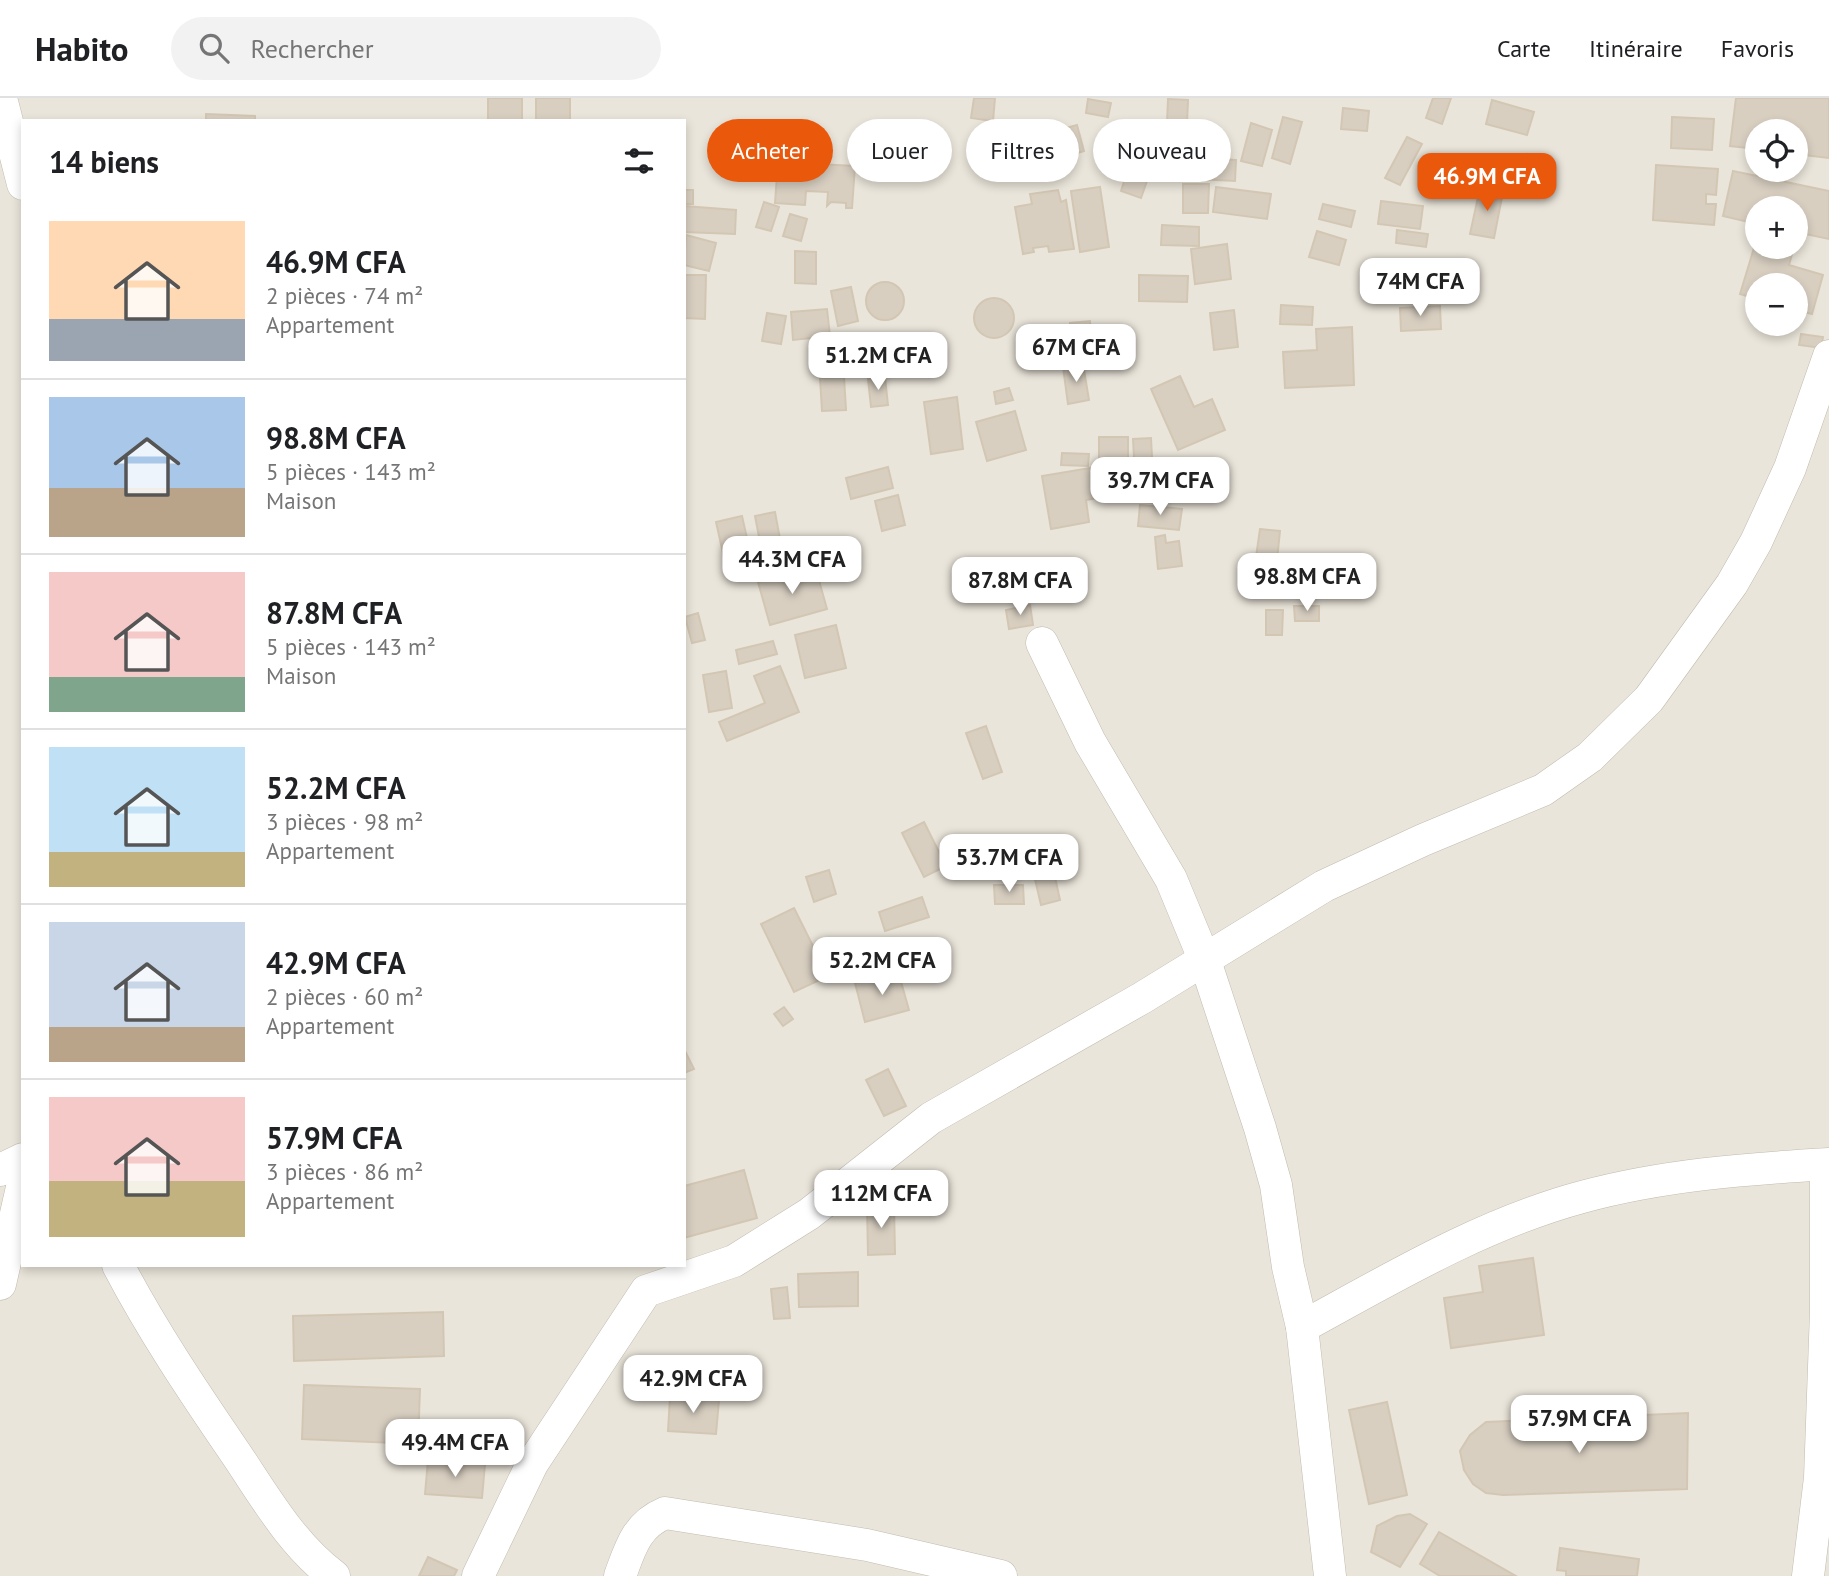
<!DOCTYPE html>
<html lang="fr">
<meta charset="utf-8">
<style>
body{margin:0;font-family:"PT Sans",sans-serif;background:#f2f2f2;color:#202124;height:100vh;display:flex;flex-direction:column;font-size:26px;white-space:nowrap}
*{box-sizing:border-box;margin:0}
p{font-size:23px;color:#757577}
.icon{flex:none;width:38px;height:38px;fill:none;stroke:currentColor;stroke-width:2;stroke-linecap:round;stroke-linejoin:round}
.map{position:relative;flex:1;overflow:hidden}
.side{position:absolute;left:21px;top:21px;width:665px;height:1148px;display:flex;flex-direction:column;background:#fff;border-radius:0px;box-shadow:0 4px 10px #0003}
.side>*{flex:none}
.banner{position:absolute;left:707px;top:21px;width:665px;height:63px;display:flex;gap:14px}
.controls{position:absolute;left:1745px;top:21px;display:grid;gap:14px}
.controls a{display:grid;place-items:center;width:63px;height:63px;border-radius:50%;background:#fff;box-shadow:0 4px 10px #0003;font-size:35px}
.price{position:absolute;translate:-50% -60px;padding:0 16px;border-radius:14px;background:#fff;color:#222;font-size:23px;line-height:46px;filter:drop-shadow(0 2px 4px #0008)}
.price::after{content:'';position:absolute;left:50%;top:42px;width:21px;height:16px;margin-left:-10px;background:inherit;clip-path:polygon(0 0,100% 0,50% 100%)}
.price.active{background:#ea580c;color:#fff}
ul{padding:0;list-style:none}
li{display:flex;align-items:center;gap:21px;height:175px;padding:0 28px}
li+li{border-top:2px solid #e0e0e0}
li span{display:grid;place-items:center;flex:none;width:196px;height:140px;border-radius:0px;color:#555}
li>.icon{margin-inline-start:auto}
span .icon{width:84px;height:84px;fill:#fffc;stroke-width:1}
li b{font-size:30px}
h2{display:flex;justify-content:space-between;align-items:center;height:84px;padding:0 28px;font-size:30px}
.tag{padding:0 24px;border-radius:32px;background:#fff;box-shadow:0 4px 10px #0003;font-size:24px;line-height:63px}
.tag.active{background:#ea580c;color:#fff}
header{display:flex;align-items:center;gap:42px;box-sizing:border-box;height:98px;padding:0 35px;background:#fff;border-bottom:2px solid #e0e0e0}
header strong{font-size:33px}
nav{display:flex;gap:38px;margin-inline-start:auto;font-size:24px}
.search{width:490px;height:63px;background:#f2f2f2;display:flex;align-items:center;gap:18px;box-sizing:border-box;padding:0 24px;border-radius:38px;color:#757577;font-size:26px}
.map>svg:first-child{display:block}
.residential{fill:#eae5da;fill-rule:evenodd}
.building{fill:#d8cfc1;stroke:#d3c7b4;stroke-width:2}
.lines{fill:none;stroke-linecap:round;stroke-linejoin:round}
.street-casing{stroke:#c2bbae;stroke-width:33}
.street{stroke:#fff;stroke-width:32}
</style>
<header>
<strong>Habito</strong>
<div class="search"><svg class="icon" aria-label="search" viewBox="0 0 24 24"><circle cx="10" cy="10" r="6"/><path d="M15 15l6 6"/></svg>Rechercher</div>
<nav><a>Carte</a><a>Itinéraire</a><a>Favoris</a></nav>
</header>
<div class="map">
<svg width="1829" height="1478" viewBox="0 0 1829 1478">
<rect width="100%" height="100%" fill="#f6f3ec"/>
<path class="residential" d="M 0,0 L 1829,0 L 1829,1478 L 0,1478 ZM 23,23 L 684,23 L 684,1167 L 23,1167 ZM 1757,33 L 1796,33 L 1796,72 L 1757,72 ZM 1757,110 L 1796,110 L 1796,149 L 1757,149 ZM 1757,187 L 1796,187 L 1796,226 L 1757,226 Z"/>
<g class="building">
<rect x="488" y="0" width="34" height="23"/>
<rect x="536" y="0" width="34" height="23"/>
<path d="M 974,0 L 995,0 L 993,23 L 971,20 Z"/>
<path d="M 1433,0 L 1451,0 L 1442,26 L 1426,20 Z"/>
<path d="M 1736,0 L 1829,0 L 1829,60 L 1796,56 L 1796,33 L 1757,33 L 1757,51 L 1730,48 Z"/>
<path d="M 1088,1 L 1111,5 L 1108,19 L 1086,15 Z"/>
<path d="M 1168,1 L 1188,2 L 1187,26 L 1167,25 Z"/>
<path d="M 1492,2 L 1534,14 L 1527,37 L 1486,26 Z"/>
<path d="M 1343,10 L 1369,13 L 1367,33 L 1341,31 Z"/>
<path d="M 206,16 L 255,18 L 255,23 L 206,23 Z"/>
<path d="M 1283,19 L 1302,24 L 1290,66 L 1272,60 Z"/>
<path d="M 1672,19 L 1714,21 L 1712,52 L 1671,50 Z"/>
<path d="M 1251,25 L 1272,32 L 1262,68 L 1241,63 Z"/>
<path d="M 1077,27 L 1084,53 L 1023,71 L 1015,44 Z"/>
<path d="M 1187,29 L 1205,30 L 1203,55 L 1185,54 Z"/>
<path d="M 1159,30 L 1182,30 L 1181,64 L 1158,64 Z"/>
<path d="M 1407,39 L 1422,46 L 1400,87 L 1385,80 Z"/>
<path d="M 1528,56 L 1549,60 L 1542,94 L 1521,90 Z"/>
<path d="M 1132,59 L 1153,66 L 1141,100 L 1121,93 Z"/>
<path d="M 1198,60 L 1236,62 L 1235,83 L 1196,81 Z"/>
<path d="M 778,64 L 855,68 L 852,110 L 846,110 L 846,105 L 831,104 L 827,108 L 828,94 L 806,93 L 805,107 L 775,105 Z"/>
<path d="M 1656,67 L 1718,71 L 1716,97 L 1706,96 L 1706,106 L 1716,106 L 1714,127 L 1653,122 Z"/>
<path d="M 1733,73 L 1829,93 L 1829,141 L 1796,134 L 1796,110 L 1757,110 L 1757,126 L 1723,118 Z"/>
<path d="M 1183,86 L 1209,86 L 1208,115 L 1183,115 Z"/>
<path d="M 1100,89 L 1109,149 L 1080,154 L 1071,93 Z"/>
<path d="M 1216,89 L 1271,96 L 1267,121 L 1213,114 Z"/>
<path d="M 1480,90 L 1503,94 L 1494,140 L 1470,136 Z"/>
<rect x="684" y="92" width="9" height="14"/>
<path d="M 1058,92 L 1061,104 L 1066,102 L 1074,151 L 1049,154 L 1048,148 L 1033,150 L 1034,154 L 1023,156 L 1015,109 L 1032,106 L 1030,96 Z"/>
<path d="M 1381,103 L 1423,108 L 1420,131 L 1378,126 Z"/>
<path d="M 764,104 L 779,109 L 771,133 L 756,129 Z"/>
<path d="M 1323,106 L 1355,113 L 1351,129 L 1319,121 Z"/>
<path d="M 684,108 L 736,112 L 735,136 L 684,134 Z"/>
<path d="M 790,116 L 807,121 L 801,143 L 783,138 Z"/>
<path d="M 1162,127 L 1199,129 L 1199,148 L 1161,147 Z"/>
<path d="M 1397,132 L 1428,136 L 1426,149 L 1396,145 Z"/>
<path d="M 1317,133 L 1346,142 L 1339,167 L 1309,159 Z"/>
<path d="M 686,137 L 716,145 L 709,173 L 684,167 Z"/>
<path d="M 1757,140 L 1757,149 L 1794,149 L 1789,167 L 1823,177 L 1812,216 L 1796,212 L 1796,187 L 1757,187 L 1757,201 L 1740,196 Z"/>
<path d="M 1227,146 L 1231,181 L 1195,186 L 1191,151 Z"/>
<path d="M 795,153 L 816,154 L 816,186 L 795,185 Z"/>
<path d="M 684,177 L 706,177 L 705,221 L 684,220 Z"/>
<path d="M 1139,177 L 1188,178 L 1187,204 L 1139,203 Z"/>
<circle cx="885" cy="203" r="19"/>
<path d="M 851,189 L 858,223 L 838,228 L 831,193 Z"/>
<circle cx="994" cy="220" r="20"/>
<path d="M 1281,207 L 1313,209 L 1312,227 L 1280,226 Z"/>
<path d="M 1440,208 L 1441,231 L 1401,233 L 1400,210 Z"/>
<path d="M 827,211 L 830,238 L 793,242 L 791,214 Z"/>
<path d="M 1234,212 L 1238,249 L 1214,252 L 1210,215 Z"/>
<path d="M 767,215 L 786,218 L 781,246 L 762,243 Z"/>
<path d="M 1090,223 L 1092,256 L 1072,258 L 1070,225 Z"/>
<path d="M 1352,229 L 1354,287 L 1285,290 L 1283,254 L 1317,252 L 1316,231 Z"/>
<path d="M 864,236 L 869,256 L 850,260 L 845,241 Z"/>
<path d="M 1801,236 L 1823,239 L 1821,250 L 1799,247 Z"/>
<path d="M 1083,266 L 1089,302 L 1068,306 L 1063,269 Z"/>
<path d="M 1180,278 L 1194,309 L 1212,301 L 1225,332 L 1178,352 L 1151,291 Z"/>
<path d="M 844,279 L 846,312 L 822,313 L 820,280 Z"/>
<path d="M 885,279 L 888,307 L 871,309 L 868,281 Z"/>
<path d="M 1009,290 L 1013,302 L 996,306 L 994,294 Z"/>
<path d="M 957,299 L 963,351 L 931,356 L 924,304 Z"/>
<path d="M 1015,313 L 1026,352 L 987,363 L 976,324 Z"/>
<rect x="1099" y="339" width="29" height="22"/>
<path d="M 1151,340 L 1153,378 L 1135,379 L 1133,341 Z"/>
<path d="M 1062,355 L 1089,356 L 1088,368 L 1061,367 Z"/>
<path d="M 1126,364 L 1131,394 L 1086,402 L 1089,424 L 1051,431 L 1042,378 Z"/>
<path d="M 888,369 L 893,390 L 851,401 L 846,380 Z"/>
<path d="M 1199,384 L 1223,386 L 1221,403 L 1197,401 Z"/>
<path d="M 898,397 L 905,427 L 882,433 L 875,403 Z"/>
<path d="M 1140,407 L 1182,411 L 1179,432 L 1138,428 Z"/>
<path d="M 775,414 L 780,441 L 760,444 L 755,418 Z"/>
<path d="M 742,418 L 753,467 L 727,473 L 716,424 Z"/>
<path d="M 1260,431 L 1280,433 L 1277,462 L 1256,459 Z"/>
<path d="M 1165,437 L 1166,445 L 1179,443 L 1182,468 L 1158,471 L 1155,439 Z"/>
<path d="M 815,468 L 827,511 L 770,527 L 758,484 Z"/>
<path d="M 1294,468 L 1295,499 L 1257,500 L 1256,470 Z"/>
<path d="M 1030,507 L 1033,527 L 1009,531 L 1006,512 Z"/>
<path d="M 1294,508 L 1319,508 L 1319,523 L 1295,523 Z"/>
<path d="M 1266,512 L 1283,512 L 1282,537 L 1266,537 Z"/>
<path d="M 698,515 L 705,542 L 692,545 L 685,519 Z"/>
<path d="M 836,527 L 846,570 L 805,580 L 795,537 Z"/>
<path d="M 773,543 L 777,556 L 739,566 L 736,552 Z"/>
<path d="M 780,568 L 799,614 L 727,643 L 719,624 L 765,605 L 754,578 Z"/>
<path d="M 726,573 L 732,610 L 709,614 L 703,577 Z"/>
<path d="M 986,628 L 1002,674 L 983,681 L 966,635 Z"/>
<path d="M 924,724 L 946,768 L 924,779 L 902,735 Z"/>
<path d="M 1050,756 L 1060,802 L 1041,807 L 1030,760 Z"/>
<path d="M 829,772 L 836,796 L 814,804 L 806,779 Z"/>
<path d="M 994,787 L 1023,787 L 1024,806 L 995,806 Z"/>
<path d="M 922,799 L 929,819 L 885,833 L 879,814 Z"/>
<path d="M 794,810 L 828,878 L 794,894 L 761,826 Z"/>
<path d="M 898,873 L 909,912 L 865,924 L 855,885 Z"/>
<path d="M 784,909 L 793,921 L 783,928 L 774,916 Z"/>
<path d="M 684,951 L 694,971 L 684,975 Z"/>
<path d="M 888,971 L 906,1008 L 884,1018 L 866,982 Z"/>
<path d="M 744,1072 L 757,1120 L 684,1140 L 684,1088 Z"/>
<path d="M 894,1107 L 895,1156 L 868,1157 L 867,1108 Z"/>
<path d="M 1533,1160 L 1544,1237 L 1451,1250 L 1444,1200 L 1483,1194 L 1479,1168 Z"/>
<path d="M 858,1174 L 858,1208 L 799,1209 L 798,1176 Z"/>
<path d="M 787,1189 L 790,1220 L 774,1221 L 771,1191 Z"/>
<path d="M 443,1214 L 444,1258 L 294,1263 L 293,1218 Z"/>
<path d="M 304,1287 L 420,1291 L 418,1346 L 302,1341 Z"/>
<path d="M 670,1299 L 719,1302 L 716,1336 L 668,1333 Z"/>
<path d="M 1387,1304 L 1407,1397 L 1369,1406 L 1349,1312 Z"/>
<path d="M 1688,1315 L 1687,1391 L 1503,1397 L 1486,1395 L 1473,1386 L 1464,1372 L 1460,1353 L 1470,1337 L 1486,1324 Z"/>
<path d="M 428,1362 L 485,1366 L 482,1400 L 425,1396 Z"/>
<path d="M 1410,1416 L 1427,1426 L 1400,1469 L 1371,1454 L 1377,1428 L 1397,1418 Z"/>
<path d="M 1439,1434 L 1516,1478 L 1440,1478 L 1420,1466 Z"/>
<path d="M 1560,1450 L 1639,1461 L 1637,1478 L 1566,1478 L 1566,1473 L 1557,1472 Z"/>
<path d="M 428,1459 L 457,1472 L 454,1478 L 419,1478 Z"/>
</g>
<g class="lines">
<g class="street-casing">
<g id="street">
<path d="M 1,0 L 23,86"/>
<path d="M 1042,545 L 1090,644 L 1171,781 L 1205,863 L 1260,1030 L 1276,1087 L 1288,1169 L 1302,1229 L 1330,1478"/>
<path d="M 0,1072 L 23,1061"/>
<path d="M 118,1167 C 152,1232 193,1293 234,1353 C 264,1397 291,1446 334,1478"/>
<path d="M 0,1186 L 23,1085"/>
<path d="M 1302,1229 C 1392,1180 1482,1126 1582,1099 C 1663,1077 1745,1071 1829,1066"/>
<path d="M 478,1478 L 532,1366 L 646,1193 L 734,1163 L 809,1116 L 931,1020 L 1142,900 L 1324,788 L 1423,742 L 1543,692 L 1590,659 L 1649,601 L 1732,486 L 1756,444 L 1790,370 L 1829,258"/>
<path d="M 620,1478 C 630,1451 636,1427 665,1415 L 867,1447 L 1001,1478"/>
<path d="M 1808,1478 L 1820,1380 L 1826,1213 L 1826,1067"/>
</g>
</g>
<use href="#street" class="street"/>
</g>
</svg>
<div class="controls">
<a><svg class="icon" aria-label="locate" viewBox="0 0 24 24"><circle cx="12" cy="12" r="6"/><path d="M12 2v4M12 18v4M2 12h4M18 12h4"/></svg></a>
<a>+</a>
<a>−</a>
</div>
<b class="price active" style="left:1487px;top:115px">46.9M CFA</b>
<b class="price" style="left:1420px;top:220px">74M CFA</b>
<b class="price" style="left:1076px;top:286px">67M CFA</b>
<b class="price" style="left:878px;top:294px">51.2M CFA</b>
<b class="price" style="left:1160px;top:419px">39.7M CFA</b>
<b class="price" style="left:792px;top:498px">44.3M CFA</b>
<b class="price" style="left:1307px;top:515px">98.8M CFA</b>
<b class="price" style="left:1020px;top:519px">87.8M CFA</b>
<b class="price" style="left:1009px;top:796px">53.7M CFA</b>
<b class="price" style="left:882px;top:899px">52.2M CFA</b>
<b class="price" style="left:881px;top:1132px">112M CFA</b>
<b class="price" style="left:693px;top:1317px">42.9M CFA</b>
<b class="price" style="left:1579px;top:1357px">57.9M CFA</b>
<b class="price" style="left:455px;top:1381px">49.4M CFA</b>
<div class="banner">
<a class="tag active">Acheter</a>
<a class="tag">Louer</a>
<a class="tag">Filtres</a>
<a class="tag">Nouveau</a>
</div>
<section class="side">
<h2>14 biens<svg class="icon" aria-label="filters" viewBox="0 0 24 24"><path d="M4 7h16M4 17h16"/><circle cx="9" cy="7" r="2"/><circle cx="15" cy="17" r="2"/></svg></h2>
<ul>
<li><span style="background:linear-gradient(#ffd9b3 70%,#9aa5b1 0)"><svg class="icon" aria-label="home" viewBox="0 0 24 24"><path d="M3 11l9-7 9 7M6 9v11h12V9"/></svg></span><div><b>46.9M CFA</b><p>2 pièces · 74 m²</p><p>Appartement</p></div></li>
<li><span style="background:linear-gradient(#a9c7e8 65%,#b9a48a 0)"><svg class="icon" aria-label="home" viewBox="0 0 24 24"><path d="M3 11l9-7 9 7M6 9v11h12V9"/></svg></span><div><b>98.8M CFA</b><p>5 pièces · 143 m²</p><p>Maison</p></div></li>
<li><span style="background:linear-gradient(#f6c9c9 75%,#7fa58c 0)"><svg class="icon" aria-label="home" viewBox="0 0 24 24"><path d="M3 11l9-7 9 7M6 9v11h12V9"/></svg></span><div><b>87.8M CFA</b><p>5 pièces · 143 m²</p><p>Maison</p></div></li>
<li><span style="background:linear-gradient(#bfe0f5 75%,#c2b280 0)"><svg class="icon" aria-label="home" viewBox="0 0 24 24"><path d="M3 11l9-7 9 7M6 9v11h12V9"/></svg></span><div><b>52.2M CFA</b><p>3 pièces · 98 m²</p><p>Appartement</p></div></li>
<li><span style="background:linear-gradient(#c9d6e8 75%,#b9a48a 0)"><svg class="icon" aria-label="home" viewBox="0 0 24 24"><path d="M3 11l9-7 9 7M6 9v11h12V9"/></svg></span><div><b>42.9M CFA</b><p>2 pièces · 60 m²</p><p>Appartement</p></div></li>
<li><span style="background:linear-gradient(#f6c9c9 60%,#c2b280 0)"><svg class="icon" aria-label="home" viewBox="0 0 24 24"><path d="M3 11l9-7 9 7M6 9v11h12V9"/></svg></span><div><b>57.9M CFA</b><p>3 pièces · 86 m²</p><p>Appartement</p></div></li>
</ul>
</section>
</div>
